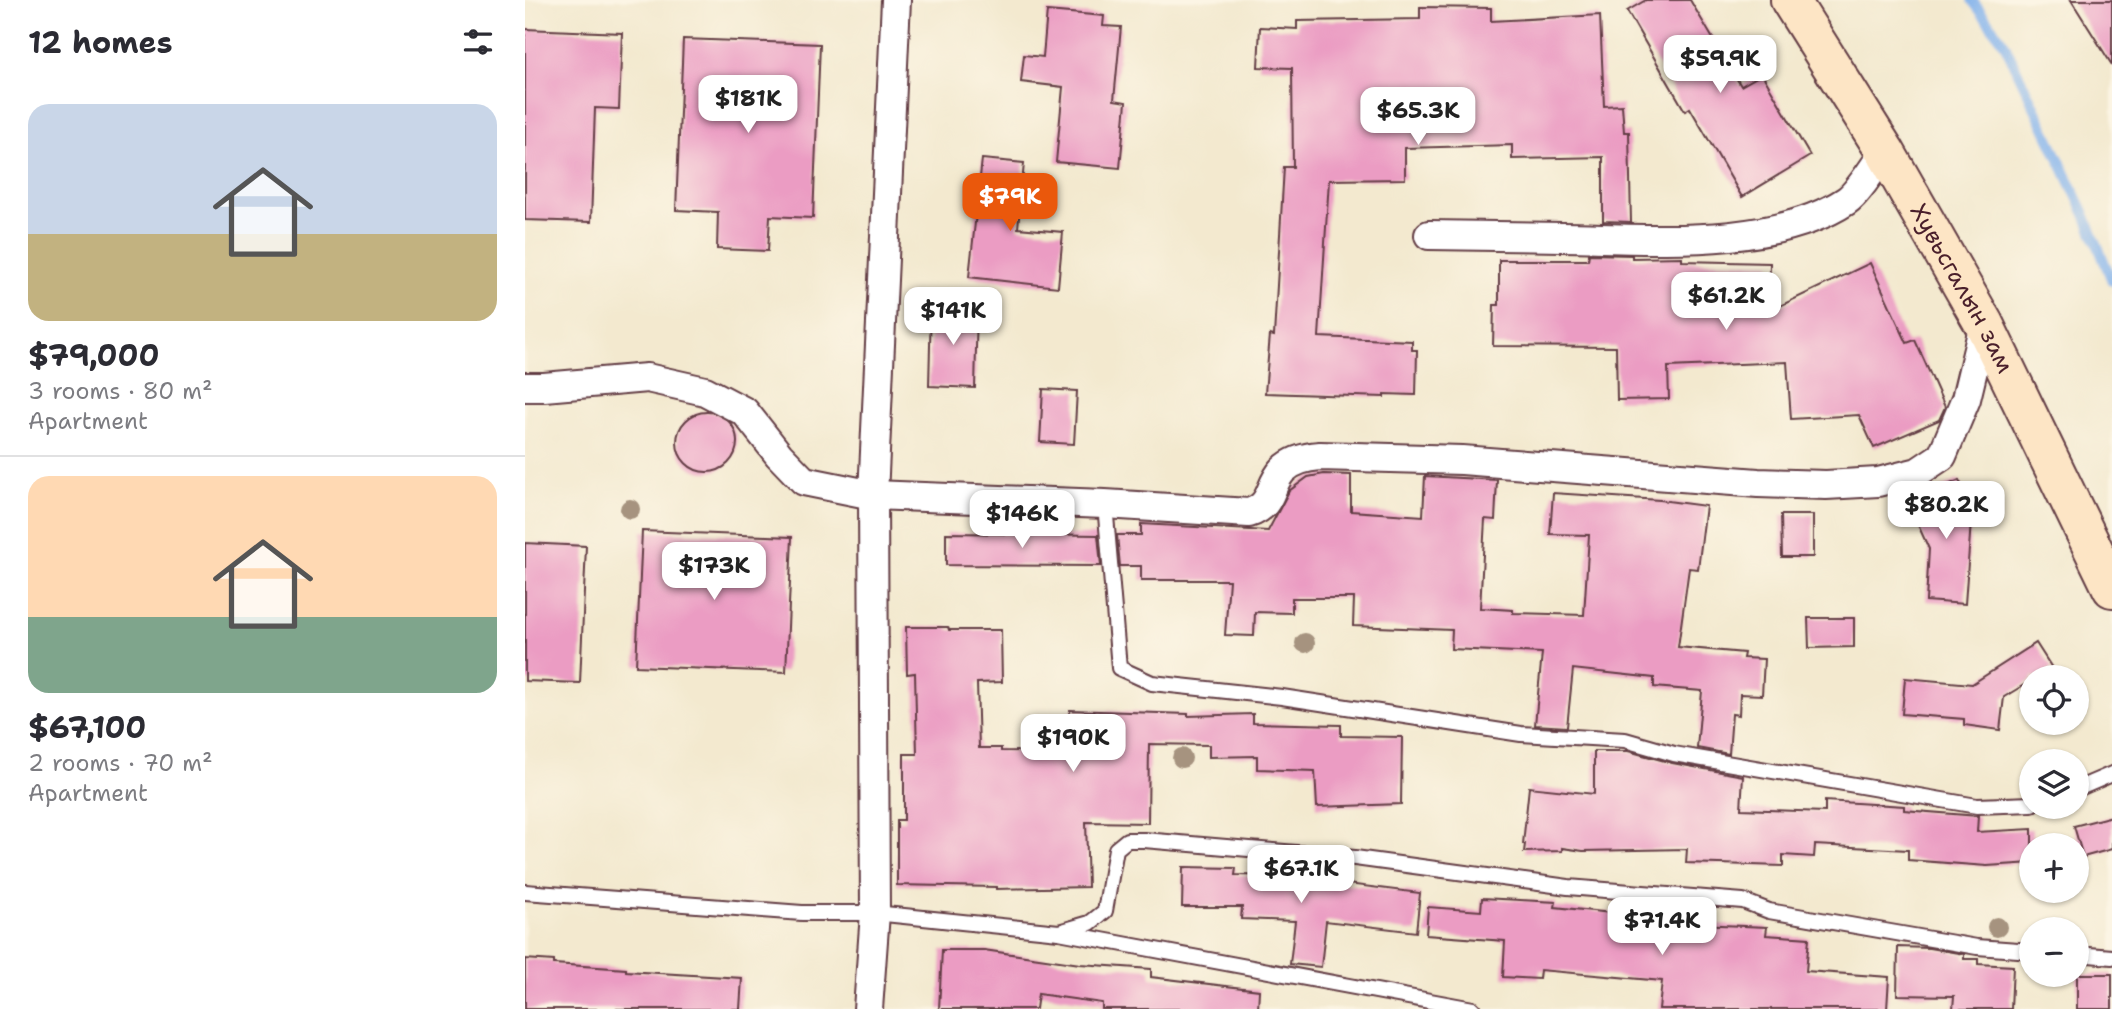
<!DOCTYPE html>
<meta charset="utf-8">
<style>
body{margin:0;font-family:"Shantell Sans",sans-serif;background:#f2f2f3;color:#2b2b33;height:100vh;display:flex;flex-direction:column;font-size:26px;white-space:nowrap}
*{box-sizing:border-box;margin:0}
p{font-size:23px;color:#7c7c81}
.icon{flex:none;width:38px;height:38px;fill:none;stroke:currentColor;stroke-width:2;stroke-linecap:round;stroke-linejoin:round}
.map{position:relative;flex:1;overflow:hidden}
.details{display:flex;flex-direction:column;background:#fff;width:525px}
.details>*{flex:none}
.controls{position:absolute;left:1494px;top:665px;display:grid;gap:14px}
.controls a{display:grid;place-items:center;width:70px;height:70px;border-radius:50%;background:#fff;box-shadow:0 2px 5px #0004;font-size:35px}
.price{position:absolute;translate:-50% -60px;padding:0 16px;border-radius:14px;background:#fff;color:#222;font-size:23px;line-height:46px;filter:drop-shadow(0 2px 4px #0008)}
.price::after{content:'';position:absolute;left:50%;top:42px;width:21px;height:16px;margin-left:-10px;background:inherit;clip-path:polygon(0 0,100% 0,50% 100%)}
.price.on{background:#ea580c;color:#fff}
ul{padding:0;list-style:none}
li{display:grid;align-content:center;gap:14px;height:371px;padding:0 28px}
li+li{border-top:2px solid #e1e1e2}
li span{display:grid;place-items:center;height:217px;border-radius:21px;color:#555}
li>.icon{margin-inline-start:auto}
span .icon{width:126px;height:126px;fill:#fffc;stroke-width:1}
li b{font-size:30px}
h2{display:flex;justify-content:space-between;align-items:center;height:84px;padding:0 28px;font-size:30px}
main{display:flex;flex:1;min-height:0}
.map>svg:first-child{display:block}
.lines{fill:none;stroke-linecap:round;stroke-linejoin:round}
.stream{stroke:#80b1ec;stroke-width:10}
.building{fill:#eb9cc3}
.service-casing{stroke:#633d44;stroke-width:18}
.minor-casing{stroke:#633d44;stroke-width:32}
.secondary-casing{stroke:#633d44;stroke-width:42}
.service{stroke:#fff;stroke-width:14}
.minor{stroke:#fff;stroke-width:28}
.secondary{stroke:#fde5c5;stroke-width:38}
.tree{fill:#a6937f}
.labels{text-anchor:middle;stroke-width:7;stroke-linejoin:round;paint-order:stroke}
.street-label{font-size:24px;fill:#4a1f2b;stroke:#fcf5e5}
</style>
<main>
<section class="details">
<h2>12 homes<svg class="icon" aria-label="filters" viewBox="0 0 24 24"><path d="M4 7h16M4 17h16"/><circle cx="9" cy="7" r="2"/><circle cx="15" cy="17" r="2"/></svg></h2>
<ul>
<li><span style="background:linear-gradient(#c9d6e8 60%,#c2b280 0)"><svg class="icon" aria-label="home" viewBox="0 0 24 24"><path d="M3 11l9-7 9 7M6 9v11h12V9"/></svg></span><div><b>$79,000</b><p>3 rooms · 80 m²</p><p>Apartment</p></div></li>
<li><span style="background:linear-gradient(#ffd9b3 65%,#7fa58c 0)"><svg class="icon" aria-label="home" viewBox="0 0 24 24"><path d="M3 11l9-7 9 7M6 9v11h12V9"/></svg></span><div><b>$67,100</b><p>2 rooms · 70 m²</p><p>Apartment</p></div></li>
</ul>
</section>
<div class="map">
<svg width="1587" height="1009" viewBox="0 0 1587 1009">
<rect width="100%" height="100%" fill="#fcf5e5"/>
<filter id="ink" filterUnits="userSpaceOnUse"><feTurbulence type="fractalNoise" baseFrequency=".0143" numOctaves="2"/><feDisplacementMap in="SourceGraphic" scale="14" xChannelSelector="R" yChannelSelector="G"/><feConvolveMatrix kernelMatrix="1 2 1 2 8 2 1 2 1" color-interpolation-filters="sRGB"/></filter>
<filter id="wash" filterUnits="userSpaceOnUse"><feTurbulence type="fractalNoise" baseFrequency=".00686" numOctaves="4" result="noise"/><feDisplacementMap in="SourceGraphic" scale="28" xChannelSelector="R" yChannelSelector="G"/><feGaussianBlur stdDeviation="1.57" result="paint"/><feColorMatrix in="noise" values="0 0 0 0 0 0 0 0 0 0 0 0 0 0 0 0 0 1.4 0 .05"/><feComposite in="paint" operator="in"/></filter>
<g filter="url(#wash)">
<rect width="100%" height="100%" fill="#f3e9cf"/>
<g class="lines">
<path class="stream" d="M 1447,0 L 1479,43 L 1560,214 L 1587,281"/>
</g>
<g id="blocks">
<g class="building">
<path d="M 1121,0 L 1165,0 L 1216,86 L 1237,74 L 1285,156 L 1217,197 L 1165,108 L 1160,111 L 1102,11 Z"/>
<path d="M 1546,0 L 1587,0 L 1587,65 Z"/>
<path d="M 895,7 L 966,8 L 966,21 L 1075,15 L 1079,106 L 1097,105 L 1099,132 L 1104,132 L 1106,222 L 1078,221 L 1078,157 L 987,159 L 987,145 L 880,148 L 880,179 L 804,180 L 794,337 L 887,341 L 887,350 L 892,350 L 891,395 L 859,394 L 859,397 L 740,393 L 745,335 L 749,336 L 759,167 L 768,167 L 767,68 L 733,67 L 735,27 L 772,29 L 772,21 L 895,19 Z"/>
<path d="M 522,11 L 579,16 L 578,26 L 596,27 L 589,100 L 601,102 L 595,168 L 531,162 L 538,87 L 496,82 L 499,55 L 518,57 Z"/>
<path d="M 0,29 L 97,33 L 94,109 L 70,108 L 66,222 L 0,220 Z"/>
<path d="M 158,39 L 295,44 L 288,218 L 245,216 L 243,251 L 192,249 L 193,212 L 151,210 Z"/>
<path d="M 457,159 L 499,163 L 493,228 L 538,232 L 533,287 L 444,277 Z"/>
<path d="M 1064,254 L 1107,255 L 1107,258 L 1157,257 L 1157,261 L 1245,263 L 1244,311 L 1345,263 L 1382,343 L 1390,340 L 1420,407 L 1414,420 L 1349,448 L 1334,415 L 1266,419 L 1262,362 L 1143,367 L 1144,399 L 1092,400 L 1091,347 L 968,346 L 969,305 L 974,305 L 974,260 L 1063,260 Z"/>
<path d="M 406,306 L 452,308 L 450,388 L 404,386 Z"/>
<path d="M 518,389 L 552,391 L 549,444 L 515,442 Z"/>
<circle cx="182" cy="442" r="30"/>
<path d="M 799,474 L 826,475 L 826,511 L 898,516 L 900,476 L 972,480 L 970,520 L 960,519 L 955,608 L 988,610 L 988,613 L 1059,615 L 1064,535 L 1025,534 L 1028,493 L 1135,500 L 1181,506 L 1173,569 L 1164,568 L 1153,647 L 1219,653 L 1218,658 L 1239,659 L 1237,695 L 1215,694 L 1214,715 L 1207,714 L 1204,754 L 1172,748 L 1177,691 L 1129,687 L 1129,678 L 1048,669 L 1042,727 L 1010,725 L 1017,653 L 926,649 L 927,630 L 828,626 L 829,598 L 767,598 L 767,613 L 730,612 L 729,636 L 700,635 L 704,580 L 616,580 L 616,566 L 595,566 L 592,535 L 616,535 L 616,524 L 743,531 L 764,491 L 783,477 Z"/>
<path d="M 1434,480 L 1447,507 L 1440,604 L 1401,601 L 1404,549 L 1383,503 Z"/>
<path d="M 1256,515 L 1288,515 L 1288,557 L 1257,557 Z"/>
<path d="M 117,531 L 267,537 L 261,672 L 111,666 Z"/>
<path d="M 421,533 L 573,535 L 576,566 L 421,565 Z"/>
<path d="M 0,543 L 61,546 L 55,683 L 0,681 Z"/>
<path d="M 1283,618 L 1329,618 L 1329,647 L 1284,648 Z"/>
<path d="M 381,627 L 423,627 L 424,630 L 476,630 L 477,682 L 452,683 L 454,748 L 476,748 L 476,751 L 544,752 L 545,710 L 663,714 L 663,716 L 728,714 L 728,723 L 816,725 L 816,736 L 877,737 L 876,804 L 792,807 L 790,771 L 732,769 L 732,756 L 684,757 L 684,745 L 624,744 L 623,823 L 561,822 L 563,887 L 471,889 L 471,887 L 372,885 L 372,820 L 379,820 L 379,754 L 392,754 L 390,673 L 382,674 Z"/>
<path d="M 1511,643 L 1527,668 L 1512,677 L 1507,677 L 1507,680 L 1479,697 L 1475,730 L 1439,725 L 1439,719 L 1377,714 L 1380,678 L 1447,684 Z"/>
<path d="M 1069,751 L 1103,751 L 1147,763 L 1218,776 L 1216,809 L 1300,812 L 1300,801 L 1379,806 L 1379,810 L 1453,816 L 1452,832 L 1507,829 L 1507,863 L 1462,866 L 1383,860 L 1383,850 L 1290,845 L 1289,857 L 1258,855 L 1258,866 L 1161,863 L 1162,849 L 1058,851 L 1037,848 L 1037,851 L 999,852 L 1000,844 L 998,844 L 1004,787 L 1069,794 Z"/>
<path d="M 1587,816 L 1587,849 L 1558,857 L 1549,826 Z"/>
<path d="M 658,867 L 711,868 L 710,875 L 758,876 L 895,893 L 891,932 L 801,921 L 796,967 L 765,964 L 770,921 L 716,919 L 717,907 L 657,907 Z"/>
<path d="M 957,898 L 1031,902 L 1030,907 L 1125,917 L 1125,922 L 1242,927 L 1241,935 L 1284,938 L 1281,971 L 1364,977 L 1362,1009 L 1134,1009 L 1137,981 L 1015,970 L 1014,979 L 978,977 L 980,941 L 901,935 L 903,907 L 956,911 Z"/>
<path d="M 1373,947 L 1404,948 L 1439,954 L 1439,959 L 1453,959 L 1453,964 L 1488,966 L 1486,1009 L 1428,1009 L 1429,996 L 1372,995 Z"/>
<path d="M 417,950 L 459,950 L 555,964 L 626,969 L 626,977 L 734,990 L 733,1009 L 577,1009 L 577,1003 L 513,994 L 511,1009 L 414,1009 Z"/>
<path d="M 0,959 L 29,961 L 29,964 L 101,969 L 101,971 L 217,978 L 215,1009 L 0,1009 Z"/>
<rect x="1552" y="974" width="35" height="35"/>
</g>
</g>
</g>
<g filter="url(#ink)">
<use href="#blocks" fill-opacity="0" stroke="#633d44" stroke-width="2"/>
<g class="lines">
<g class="service-casing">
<g id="service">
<path d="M 580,504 L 594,668 L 627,683 L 757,697 L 996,734 L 1100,740 L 1149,754 L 1452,806 L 1507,804"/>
<path d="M 1552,789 L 1587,774"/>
<path d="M 0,892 L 277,913 L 350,913 L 534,932 L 948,1009"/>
<path d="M 534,932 L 565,923 L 580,911 L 591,849 L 602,840 L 619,840 L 830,858 L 1043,887 L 1218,901 L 1244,911 L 1452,947 L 1507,951"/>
<path d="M 1552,954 L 1587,957"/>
</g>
</g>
<g class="minor-casing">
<g id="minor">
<path d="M 904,235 C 949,236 993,236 1038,237 C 1123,238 1246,250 1321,201 C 1333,193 1351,164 1360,151"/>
<path d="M 0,387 L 19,387 L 122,378 L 180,391 L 220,412 L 254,455 L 279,481 L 348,495 L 580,504 L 724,513 C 749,505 743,486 758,470 C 768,460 782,457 795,456 L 937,460 L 1233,483 L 1301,485 L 1353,482 L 1393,472 L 1417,456 L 1441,399 L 1459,324"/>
<path d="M 343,1009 L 350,913 L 348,495 L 371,0"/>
</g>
</g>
<g class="secondary-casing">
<g id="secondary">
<path id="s1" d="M 1265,0 L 1360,151 L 1459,324 L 1587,588"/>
</g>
</g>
<use href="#service" class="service"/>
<use href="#minor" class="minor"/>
<use href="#secondary" class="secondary"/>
</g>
<g class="tree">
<circle cx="105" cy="509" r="10"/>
<circle cx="780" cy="643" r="10"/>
<circle cx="657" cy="758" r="10"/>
<circle cx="1472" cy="927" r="10"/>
</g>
</g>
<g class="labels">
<g class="street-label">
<text dy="8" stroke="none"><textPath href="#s1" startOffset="336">Хувьсгалын зам</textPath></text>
</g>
</g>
</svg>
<div class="controls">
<a><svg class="icon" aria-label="locate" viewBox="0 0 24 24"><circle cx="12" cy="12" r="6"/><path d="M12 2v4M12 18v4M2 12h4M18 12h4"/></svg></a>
<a><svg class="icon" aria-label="layers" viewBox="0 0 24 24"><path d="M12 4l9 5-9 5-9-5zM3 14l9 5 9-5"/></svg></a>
<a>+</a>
<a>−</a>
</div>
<b class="price" style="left:1195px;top:95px">$59.9K</b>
<b class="price" style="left:223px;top:135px">$181K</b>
<b class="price" style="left:893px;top:147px">$65.3K</b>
<b class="price on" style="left:485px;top:233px">$79K</b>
<b class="price" style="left:1201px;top:332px">$61.2K</b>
<b class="price" style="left:428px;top:347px">$141K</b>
<b class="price" style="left:1421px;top:541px">$80.2K</b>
<b class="price" style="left:497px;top:550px">$146K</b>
<b class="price" style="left:189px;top:602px">$173K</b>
<b class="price" style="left:548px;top:774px">$190K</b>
<b class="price" style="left:776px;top:905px">$67.1K</b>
<b class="price" style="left:1137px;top:957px">$71.4K</b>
</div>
</main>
